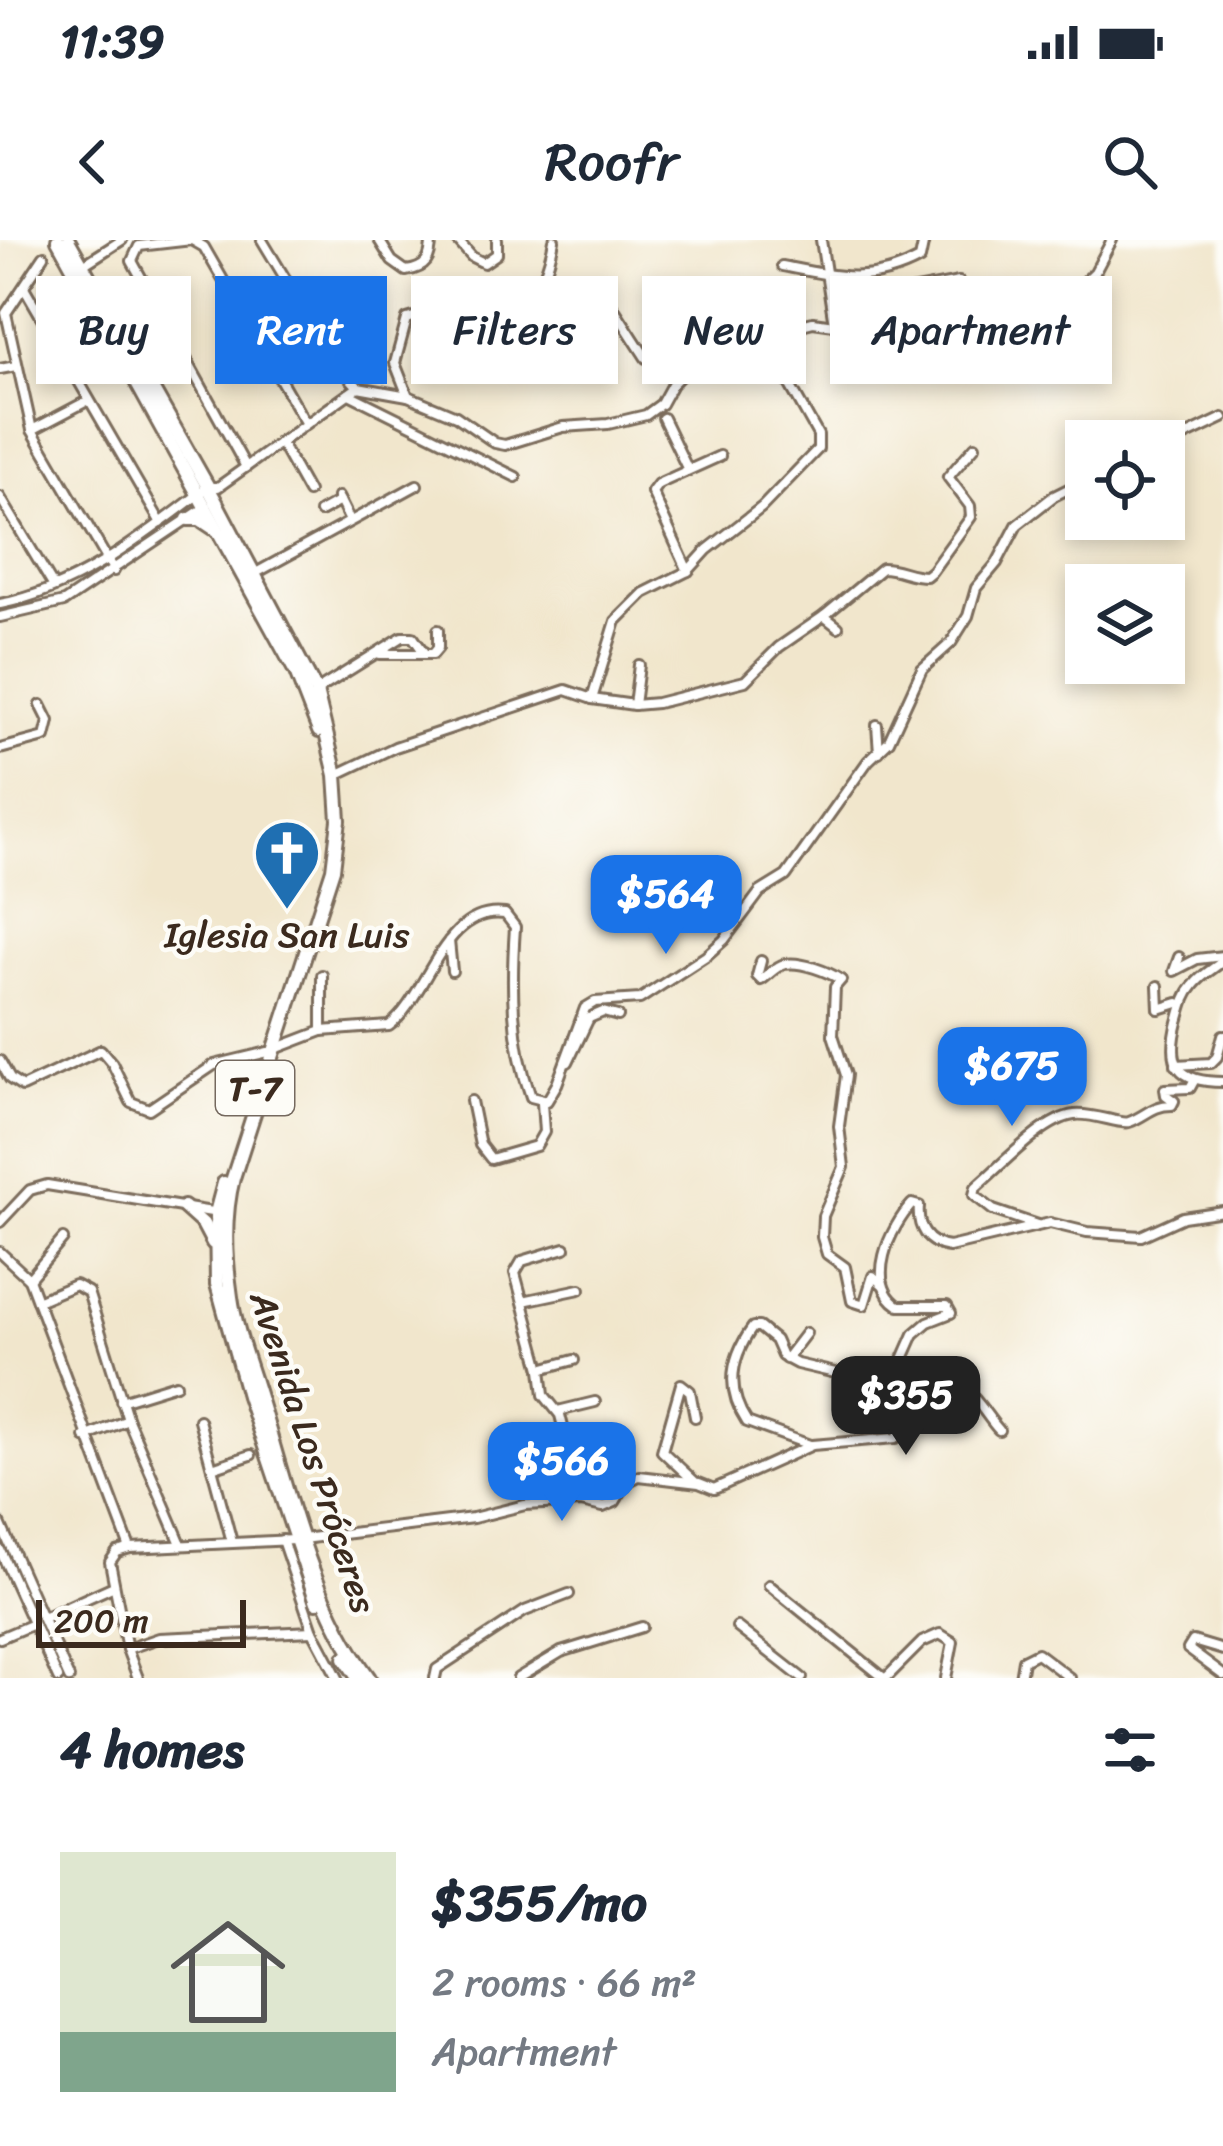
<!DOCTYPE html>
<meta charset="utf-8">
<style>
body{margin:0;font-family:Sriracha,sans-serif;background:#f6f6f7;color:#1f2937;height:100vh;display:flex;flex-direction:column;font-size:45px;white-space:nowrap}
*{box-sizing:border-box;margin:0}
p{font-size:39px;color:#747a83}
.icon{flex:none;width:66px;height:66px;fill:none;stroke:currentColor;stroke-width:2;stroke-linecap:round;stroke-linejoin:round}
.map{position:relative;height:1438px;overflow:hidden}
.panel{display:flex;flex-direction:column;background:#fff;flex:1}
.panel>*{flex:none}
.banner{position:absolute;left:36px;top:36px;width:1152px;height:108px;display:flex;gap:24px}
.controls{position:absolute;left:1065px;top:180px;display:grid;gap:24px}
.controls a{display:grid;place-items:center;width:120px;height:120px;border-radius:0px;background:#fff;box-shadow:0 6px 18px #0003;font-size:60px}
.scale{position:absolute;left:36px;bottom:30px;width:210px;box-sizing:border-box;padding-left:12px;border:6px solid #3b2a1e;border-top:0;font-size:33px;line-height:42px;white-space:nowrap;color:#3b2a1e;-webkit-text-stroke:9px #fdfcf7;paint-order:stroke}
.price{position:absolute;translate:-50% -102px;padding:0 27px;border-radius:24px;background:#1a73e8;color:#fff;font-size:39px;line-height:78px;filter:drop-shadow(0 3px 6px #0008)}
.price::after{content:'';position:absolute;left:50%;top:72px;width:36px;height:27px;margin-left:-18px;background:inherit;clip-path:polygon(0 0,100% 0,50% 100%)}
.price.current{background:#222;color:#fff}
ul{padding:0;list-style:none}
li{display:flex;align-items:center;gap:36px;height:300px;padding:0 60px}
li span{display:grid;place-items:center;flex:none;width:336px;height:240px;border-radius:0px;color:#555}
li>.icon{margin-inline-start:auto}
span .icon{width:144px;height:144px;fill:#fffc;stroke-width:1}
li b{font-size:51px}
h2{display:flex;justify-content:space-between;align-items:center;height:144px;padding:0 60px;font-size:51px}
.pill{padding:0 42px;border-radius:0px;background:#fff;box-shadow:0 6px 18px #0003;font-size:42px;line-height:108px}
.pill.current{background:#1a73e8;color:#fff}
.status{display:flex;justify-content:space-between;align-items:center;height:84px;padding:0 60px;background:#fff;direction:ltr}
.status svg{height:33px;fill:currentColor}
header{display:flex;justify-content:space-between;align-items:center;height:156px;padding:0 60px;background:#fff;font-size:54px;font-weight:600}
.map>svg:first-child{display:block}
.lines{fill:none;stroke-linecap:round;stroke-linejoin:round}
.minor-casing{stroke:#7b6c5b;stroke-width:14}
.highway-casing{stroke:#7b6c5b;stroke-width:18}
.minor{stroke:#fff;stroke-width:8}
.highway{stroke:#fff;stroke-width:12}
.labels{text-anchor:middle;stroke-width:9;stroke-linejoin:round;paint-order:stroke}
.shield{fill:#fdfcf7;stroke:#75695f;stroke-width:3}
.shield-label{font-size:33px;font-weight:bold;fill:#3b2a1e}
.poi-label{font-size:36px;fill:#3b2a1e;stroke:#fdfcf7}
.street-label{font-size:36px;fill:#3b2a1e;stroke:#fdfcf7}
</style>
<div class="status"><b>11:39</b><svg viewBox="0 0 49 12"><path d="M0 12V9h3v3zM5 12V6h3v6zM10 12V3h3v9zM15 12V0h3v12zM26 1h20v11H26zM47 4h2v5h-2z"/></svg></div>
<header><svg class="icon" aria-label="back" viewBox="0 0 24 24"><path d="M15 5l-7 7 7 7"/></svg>Roofr<svg class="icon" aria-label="search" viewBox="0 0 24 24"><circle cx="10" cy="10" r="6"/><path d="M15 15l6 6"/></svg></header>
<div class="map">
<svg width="1223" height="1438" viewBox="0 0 1223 1438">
<rect width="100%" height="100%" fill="#fdfcf7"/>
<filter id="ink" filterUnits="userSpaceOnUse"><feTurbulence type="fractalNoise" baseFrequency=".00833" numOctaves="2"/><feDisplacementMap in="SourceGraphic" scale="24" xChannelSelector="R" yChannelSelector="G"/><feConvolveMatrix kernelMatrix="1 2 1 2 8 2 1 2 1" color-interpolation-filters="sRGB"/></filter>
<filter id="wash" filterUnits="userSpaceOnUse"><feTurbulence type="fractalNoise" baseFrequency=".004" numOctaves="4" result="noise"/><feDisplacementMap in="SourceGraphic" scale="48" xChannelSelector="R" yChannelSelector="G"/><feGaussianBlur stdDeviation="2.7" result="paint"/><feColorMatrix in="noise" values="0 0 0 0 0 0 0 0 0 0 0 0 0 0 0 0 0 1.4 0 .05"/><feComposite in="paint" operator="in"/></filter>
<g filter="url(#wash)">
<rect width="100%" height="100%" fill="#f1e6cc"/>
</g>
<g filter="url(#ink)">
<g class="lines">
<g class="minor-casing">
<g id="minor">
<path d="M 262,0 L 303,68 L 334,105 L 345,133 L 358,147"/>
<path d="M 379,0 L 392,21 L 406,31 C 427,28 431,19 431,0"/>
<path d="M 457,0 L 472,17 L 484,23 L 497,14 L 497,0"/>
<path d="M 821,0 L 834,84"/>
<path d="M 44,16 L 6,73 L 32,190 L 114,331"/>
<path d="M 83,25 L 122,0"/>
<path d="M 782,26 C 833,36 870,46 920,19 L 924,0"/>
<path d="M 24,47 L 161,283"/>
<path d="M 931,47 L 938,83"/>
<path d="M 531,57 C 557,70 584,74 606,56 L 646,118 L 700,116"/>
<path d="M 859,61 L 959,42"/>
<path d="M 849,87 L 857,113 L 863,118 L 956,110"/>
<path d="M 0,129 L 16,126"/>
<path d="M 349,154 L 516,237"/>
<path d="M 408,156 L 456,176 L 495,203 L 505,205 L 563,187 L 608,184 L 646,175 L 661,164 L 672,144 L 700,116 L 748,95 L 767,97"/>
<path d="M 663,178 L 688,230"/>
<path d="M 32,190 L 89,160"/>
<path d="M 280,202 L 308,252"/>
<path d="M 1164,206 L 1223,178"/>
<path d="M 246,227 L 132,21 L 139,6 L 192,0 L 204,7 L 306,184"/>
<path d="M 0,257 L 54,347"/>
<path d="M 338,257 L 350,281"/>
<path d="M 320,272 L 340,261"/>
<path d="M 688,331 L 652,252 L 658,244 L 720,216"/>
<path d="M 254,334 L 417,245"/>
<path d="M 0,364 C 79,349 145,295 208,247 L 218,247 L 358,147 L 408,156 L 395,123 L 407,79 L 417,76 L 435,93 L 446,76 L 465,85 L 474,68 C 529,78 545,48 554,0"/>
<path d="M 824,376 L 838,387"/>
<path d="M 0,377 L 64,362 L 207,266"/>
<path d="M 380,414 L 425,414"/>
<path d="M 316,451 L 402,397 L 413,397 L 425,414 L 433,414 L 438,408 L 438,390"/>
<path d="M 592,459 L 616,381 L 644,353 L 688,331 L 707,310 L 762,267 L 818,209 L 818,195 L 768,106 L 770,93 L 813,82 L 870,90 L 950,81 C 977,108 1020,74 1052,73 L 1095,32 L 1112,0"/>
<path d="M 634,465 L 639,425"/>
<path d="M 877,485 L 879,512"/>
<path d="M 0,509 L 45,497 L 49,481 L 41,465"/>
<path d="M 336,535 L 395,507 L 566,450 L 592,459 L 634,465 L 657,463 L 745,441 L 779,407 L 824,376 L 882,328 C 898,328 909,336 926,336 L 932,331 L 971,277 L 970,266 L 948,237 L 975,206"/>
<path d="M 449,701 L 452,731"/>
<path d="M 1179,717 L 1174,731 L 1197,719 L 1223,716"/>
<path d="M 761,721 L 757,736 L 761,740 C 768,736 775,726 785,724 C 801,721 829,732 841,740 L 835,747 L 833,795 L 846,835 L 839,886 L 844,927 L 823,976 L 822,997 L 827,1014 L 845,1027 L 852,1061 L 864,1065 L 873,1036 L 883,1045"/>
<path d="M 1223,721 C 1213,729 1201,735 1193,746 C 1184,756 1182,769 1178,782 C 1167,825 1177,842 1223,842"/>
<path d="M 322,735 L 322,791"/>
<path d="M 1158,746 L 1159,769 L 1178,763"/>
<path d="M 275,809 L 322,791 L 389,786 C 428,757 443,665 505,674 L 515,687 C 511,745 511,802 531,857 L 547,861 L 557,844 L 585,768 L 595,762 L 640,759 L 706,716 L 724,700 L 760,652 L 786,636 L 868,521 L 889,501 L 922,429 L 951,403 L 968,376 L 976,348 L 997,323 L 1017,285 L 1054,256 L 1086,240"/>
<path d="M 0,821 L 10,839 L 22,847 L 101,810 L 112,823 L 131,862 L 149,869 L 214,825 L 268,812"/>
<path d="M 568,822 L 589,778 L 603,772 L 618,776"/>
<path d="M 1176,825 L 1211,823 L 1217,817 L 1223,795"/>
<path d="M 471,861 L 480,905 L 491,919 L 536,906 L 544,892 L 542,863"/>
<path d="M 0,982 L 30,950 L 47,945 L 218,973"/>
<path d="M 1037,985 L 993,970 L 974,955 L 976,947 C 1001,926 1043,879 1074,875 C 1091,872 1121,885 1129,882 C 1146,876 1152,865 1172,865 L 1174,861 L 1166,855 L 1165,849 L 1190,848 L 1195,839"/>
<path d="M 0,1012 L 29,1039 L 130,1308"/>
<path d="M 29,1039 L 63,999"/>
<path d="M 37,1061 L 75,1045 L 88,1052 L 128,1180 L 181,1304"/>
<path d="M 523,1061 L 580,1049"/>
<path d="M 786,1119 L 806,1093"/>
<path d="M 541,1129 L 574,1120"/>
<path d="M 121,1161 L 176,1144"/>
<path d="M 558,1171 L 595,1162"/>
<path d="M 199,1180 L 232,1302"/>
<path d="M 85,1197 L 128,1180"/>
<path d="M 810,1205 L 747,1182 C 725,1149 731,1117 753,1087 L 759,1087 L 775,1100 L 782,1116 L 797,1124 L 878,1143 L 895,1137 L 914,1094 L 928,1082 L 951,1073 L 947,1066 L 899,1066 C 864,1043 890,988 912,964 L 919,966 C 917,987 926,1004 949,1007 L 1050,983 L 1087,992 L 1141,996 L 1183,977 L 1223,971"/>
<path d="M 212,1228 L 251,1215"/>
<path d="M 694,1241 L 662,1211 L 681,1144 L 690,1151 L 695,1177"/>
<path d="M 557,1263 L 565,1195 L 560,1175 L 544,1155 L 541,1129 L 515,1033 L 522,1021 L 565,1008"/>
<path d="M 0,1283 L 69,1438"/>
<path d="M 282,1300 L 313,1391 L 338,1438"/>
<path d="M 0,1310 L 58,1438"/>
<path d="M 769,1345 L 884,1438"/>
<path d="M 43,1378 L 114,1346"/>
<path d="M 737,1387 L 802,1438"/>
<path d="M 0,1398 L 33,1384"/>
<path d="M 127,1409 L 159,1398 L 313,1391"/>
<path d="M 1223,1410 L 1193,1401 L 1188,1409 L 1223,1435"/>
<path d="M 138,1438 L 127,1409 L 110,1322 L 117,1312 L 130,1308 L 294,1300 L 473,1278 L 525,1265 L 581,1262 L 603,1267 L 615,1262 L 627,1242 L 639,1236 L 699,1243 L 714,1249 L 812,1205 L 896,1198 L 943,1145 C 970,1140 982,1172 999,1190"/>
<path d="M 435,1438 L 437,1429 L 525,1371 L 569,1354"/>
<path d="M 518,1438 L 561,1412 L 642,1387"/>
<path d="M 886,1438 L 922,1402 L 940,1394 L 953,1402 L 946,1438"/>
<path d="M 1020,1438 L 1023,1420 L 1037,1413 L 1070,1438"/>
</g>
</g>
<g class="highway-casing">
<g id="highway">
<path d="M 58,0 L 296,432 L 319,491"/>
<path d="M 68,0 L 208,247 L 316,451 L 336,535 L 339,580 L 333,629 L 233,938 C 223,977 225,1017 231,1057 C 236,1093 251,1129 261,1164 C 288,1253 313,1364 369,1438"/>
<path d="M 188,279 L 200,279 L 215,289"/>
<path d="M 224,943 L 216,973 L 217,1044 L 248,1156 L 317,1362"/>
<path d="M 184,967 L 203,984 L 213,1003"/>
<path d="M 345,1418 L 358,1438"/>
</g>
</g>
<use href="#minor" class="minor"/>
<use href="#highway" class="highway"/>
</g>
</g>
<defs>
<g id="church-pin" transform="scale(3.45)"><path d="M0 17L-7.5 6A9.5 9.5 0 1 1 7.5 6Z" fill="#1f6fb2" stroke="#fdfcf7"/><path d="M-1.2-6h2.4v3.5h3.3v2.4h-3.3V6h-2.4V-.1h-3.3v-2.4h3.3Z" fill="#fff"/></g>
</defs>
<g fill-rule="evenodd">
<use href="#church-pin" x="287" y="613"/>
</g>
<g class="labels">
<rect class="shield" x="216" y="821" width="78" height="54" rx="9"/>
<g class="shield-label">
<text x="255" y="860">T-7</text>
</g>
<g class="poi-label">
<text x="287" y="707">Iglesia San Luis</text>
</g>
<g class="street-label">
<text transform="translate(314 1212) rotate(72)" y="13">Avenida Los Próceres</text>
</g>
</g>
</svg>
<div class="controls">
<a><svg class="icon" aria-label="locate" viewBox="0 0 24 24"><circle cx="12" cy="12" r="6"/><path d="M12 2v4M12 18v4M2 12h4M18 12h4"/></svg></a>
<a><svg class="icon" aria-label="layers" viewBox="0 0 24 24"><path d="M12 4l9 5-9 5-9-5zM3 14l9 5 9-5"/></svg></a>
</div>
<div class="scale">200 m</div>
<b class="price" style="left:666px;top:717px">$564</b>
<b class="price" style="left:1012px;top:889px">$675</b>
<b class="price current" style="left:906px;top:1218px">$355</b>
<b class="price" style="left:562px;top:1284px">$566</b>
<div class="banner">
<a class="pill">Buy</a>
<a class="pill current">Rent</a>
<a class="pill">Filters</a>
<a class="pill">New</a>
<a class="pill">Apartment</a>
</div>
</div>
<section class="panel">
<h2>4 homes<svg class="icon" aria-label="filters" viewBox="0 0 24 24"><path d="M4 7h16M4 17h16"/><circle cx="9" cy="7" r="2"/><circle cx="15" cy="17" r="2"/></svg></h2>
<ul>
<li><span style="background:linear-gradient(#dfe7d0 75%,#7fa58c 0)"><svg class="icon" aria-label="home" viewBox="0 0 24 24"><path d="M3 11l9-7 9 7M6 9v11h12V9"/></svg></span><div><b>$355/mo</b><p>2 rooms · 66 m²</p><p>Apartment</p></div></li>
</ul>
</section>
